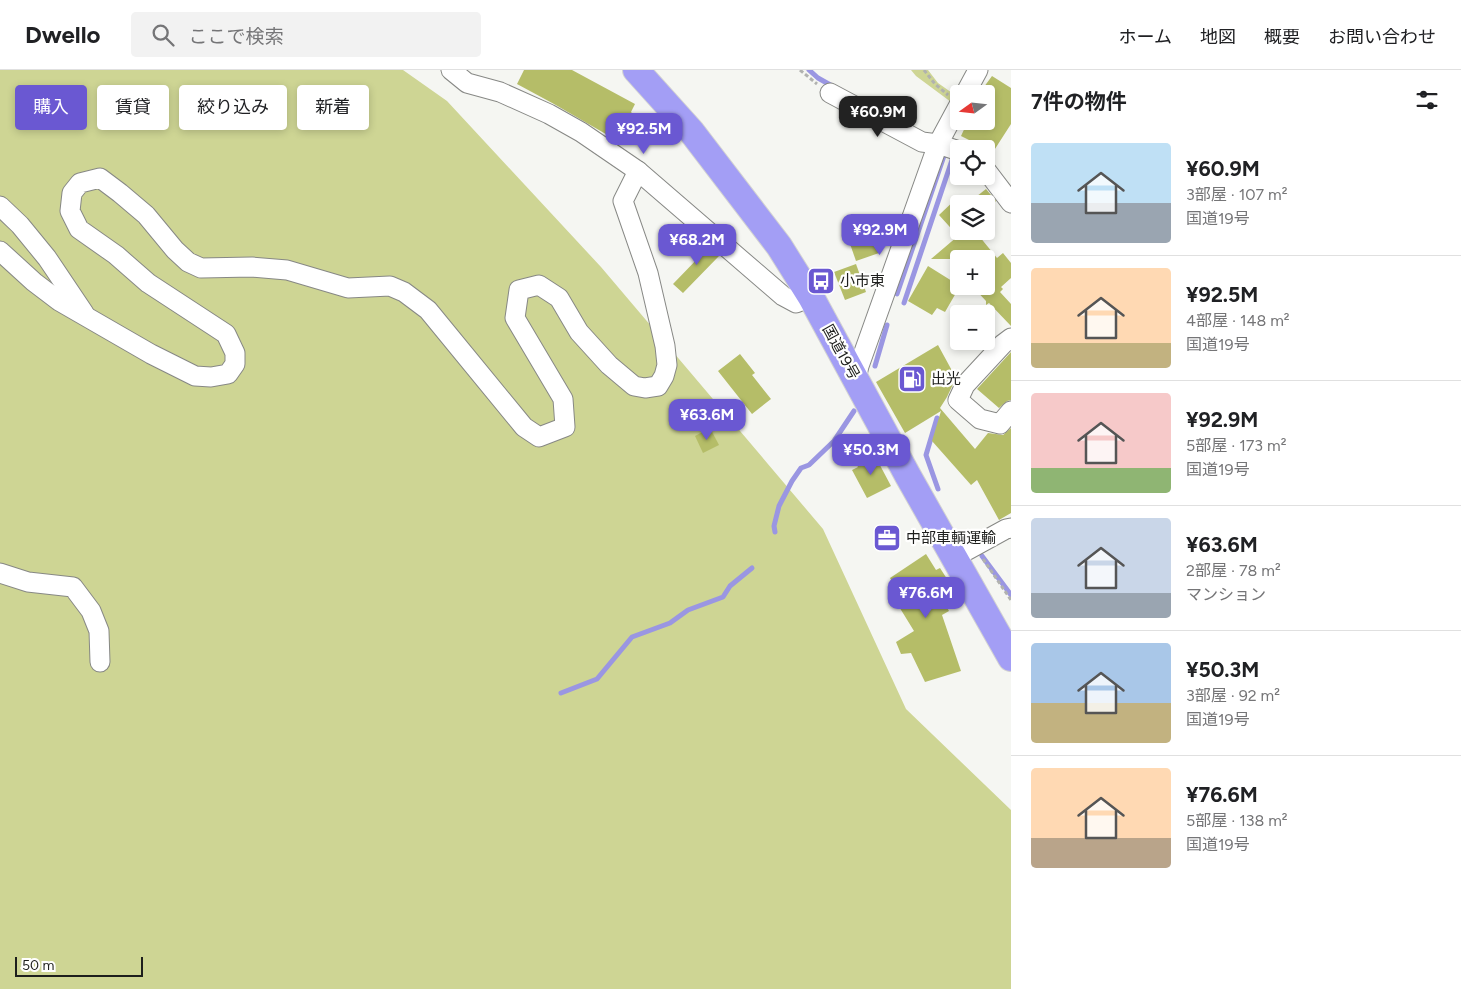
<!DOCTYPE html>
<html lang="ja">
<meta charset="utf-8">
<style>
body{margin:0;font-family:Figtree,"Noto Sans JP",sans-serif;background:#f2f2f2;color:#202124;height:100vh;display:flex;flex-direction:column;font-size:19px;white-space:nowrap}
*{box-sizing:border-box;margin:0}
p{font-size:16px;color:#757577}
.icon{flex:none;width:28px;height:28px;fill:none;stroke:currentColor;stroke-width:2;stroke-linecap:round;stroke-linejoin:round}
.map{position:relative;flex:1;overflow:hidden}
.details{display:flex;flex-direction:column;background:#fff;width:450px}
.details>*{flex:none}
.top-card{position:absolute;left:15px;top:15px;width:475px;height:45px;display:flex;gap:10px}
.needle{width:32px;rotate:255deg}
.fabs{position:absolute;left:950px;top:15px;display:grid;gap:10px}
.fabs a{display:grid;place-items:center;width:45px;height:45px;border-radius:5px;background:#fff;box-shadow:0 2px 8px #0003;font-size:25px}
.scale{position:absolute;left:15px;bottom:12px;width:128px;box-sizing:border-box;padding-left:5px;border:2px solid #1d1e1c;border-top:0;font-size:14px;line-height:18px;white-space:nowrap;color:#1d1e1c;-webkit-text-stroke:4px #fffffe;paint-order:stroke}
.price{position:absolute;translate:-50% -42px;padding:0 11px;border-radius:10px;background:#6a58d2;color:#fff;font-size:16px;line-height:32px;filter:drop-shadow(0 1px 2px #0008)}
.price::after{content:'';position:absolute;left:50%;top:30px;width:15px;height:11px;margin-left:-8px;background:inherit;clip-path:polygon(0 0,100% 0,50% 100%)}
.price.current{background:#222;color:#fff}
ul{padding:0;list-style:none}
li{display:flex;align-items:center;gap:15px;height:125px;padding:0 20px}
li+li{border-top:1px solid #e0e0e0}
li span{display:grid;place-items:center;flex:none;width:140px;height:100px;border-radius:5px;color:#555}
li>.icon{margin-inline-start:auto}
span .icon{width:60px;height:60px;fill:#fffc;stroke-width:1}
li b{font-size:21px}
h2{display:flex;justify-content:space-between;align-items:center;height:60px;padding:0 20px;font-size:21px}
.chip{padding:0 18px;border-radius:5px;background:#fff;box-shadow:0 2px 8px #0003;font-size:18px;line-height:45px}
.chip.current{background:#6a58d2;color:#fff}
header{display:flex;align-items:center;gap:30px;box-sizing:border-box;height:70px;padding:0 25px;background:#fff;border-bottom:1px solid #e0e0e0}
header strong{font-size:24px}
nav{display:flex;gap:28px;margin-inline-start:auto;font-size:18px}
.search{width:350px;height:45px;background:#f2f2f2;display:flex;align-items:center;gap:12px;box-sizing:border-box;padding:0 18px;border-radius:5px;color:#757577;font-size:19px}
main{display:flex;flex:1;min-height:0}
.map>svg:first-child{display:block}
.green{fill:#ced594}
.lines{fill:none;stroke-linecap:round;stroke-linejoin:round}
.stream{stroke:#9a96e2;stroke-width:5}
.building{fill:#b5bd68}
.minor-casing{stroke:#878885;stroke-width:21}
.highway-casing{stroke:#d2d2d2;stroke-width:28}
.path{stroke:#b1b2af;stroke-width:3;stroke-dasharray:4 2.5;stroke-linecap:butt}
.minor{stroke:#fff;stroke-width:19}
.highway{stroke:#a39ef5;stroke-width:26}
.labels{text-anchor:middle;stroke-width:4.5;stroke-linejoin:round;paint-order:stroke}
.poi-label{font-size:15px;fill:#1d1e1c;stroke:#fffffe;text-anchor:start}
.street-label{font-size:15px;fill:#1d1e1c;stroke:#fffffe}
</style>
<header>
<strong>Dwello</strong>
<div class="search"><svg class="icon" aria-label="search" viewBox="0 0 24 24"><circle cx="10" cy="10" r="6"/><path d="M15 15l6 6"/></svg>ここで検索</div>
<nav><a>ホーム</a><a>地図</a><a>概要</a><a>お問い合わせ</a></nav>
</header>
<main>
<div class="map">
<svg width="1011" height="919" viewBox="0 0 1011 919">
<rect width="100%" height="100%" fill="#f5f6f2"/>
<g class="green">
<path d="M 0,0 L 403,0 L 447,31 L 601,197 L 823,459 L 906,639 L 1011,740 L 1011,919 L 0,919 Z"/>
<path d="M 911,0 L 928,0 L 938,13 L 955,25 L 951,32 L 916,6 Z"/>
</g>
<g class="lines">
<g class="stream">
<path d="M 809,0 L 818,8 L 834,17"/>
<path d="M 897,224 L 946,80"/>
<path d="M 904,233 L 952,90"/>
<path d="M 875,296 L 887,255"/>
<path d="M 937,348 L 926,385 L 938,419"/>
<path d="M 775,462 L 774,456 L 779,436 L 792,411 L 801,398 L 809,395 L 834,371 L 854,341"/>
<path d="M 982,486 L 1011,525"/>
<path d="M 561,623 L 597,609 L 632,567 L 670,553 L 688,540 L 723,527 L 730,516 L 752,498"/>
</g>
</g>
<g class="building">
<path d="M 524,0 L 572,0 L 635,34 L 631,42 L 639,51 L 634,63 L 629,60 L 623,74 L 554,34 L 517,14 Z"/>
<path d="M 992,6 L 1011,18 L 1011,54 L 993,82 L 961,66 L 968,51 L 986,51 L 986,24 L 981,21 Z"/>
<path d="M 986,119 L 996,131 L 992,134 L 967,134 Z"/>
<path d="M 959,126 L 959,166 L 964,161 L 975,161 L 997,188 L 1003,183 L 1011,193 L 1011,208 L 1001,217 L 1003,219 L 1000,222 L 1011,234 L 1011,256 L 989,233 L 986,235 L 986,231 L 972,216 L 986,216 L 986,189 L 931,189 L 958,166 L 939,145 Z"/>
<path d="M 872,163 L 879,183 L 856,191 L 849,171 Z"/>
<path d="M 699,168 L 719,186 L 683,223 L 673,214 L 702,184 L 692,175 Z"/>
<path d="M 856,194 L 866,222 L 845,230 L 834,202 Z"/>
<path d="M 928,196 L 960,216 L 945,242 L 937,238 L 932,245 L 908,231 Z"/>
<path d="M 938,275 L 956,308 L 947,327 L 940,338 L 975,379 L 988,363 L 1003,365 L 1011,358 L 1011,443 L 999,450 L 977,410 L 971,415 L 932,371 L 941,341 L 905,363 L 876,312 Z"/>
<path d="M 1011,282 L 1011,330 L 1007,331 L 999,338 L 977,319 Z"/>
<path d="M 740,284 L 755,303 L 752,305 L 771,329 L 752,344 L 718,301 Z"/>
<path d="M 710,358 L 719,375 L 703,383 L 695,366 Z"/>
<path d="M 873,382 L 891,416 L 867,428 L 852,400 L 858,397 L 855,392 Z"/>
<path d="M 926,484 L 936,500 L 940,498 L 949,512 L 941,516 L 941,527 L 949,541 L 942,545 L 961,601 L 925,612 L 911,583 L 901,584 L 896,572 L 914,561 L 898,535 L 900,534 L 895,525 L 899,523 L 890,508 Z"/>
</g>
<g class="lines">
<g class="minor-casing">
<g id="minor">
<path d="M 451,0 L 467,13 L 500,22 L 549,44 L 581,62 L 638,101 L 783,226 L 796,233 L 811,227"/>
<path d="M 830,23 L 922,72 L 938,74 L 959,81"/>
<path d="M 965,24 L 978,0"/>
<path d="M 986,100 L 1011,133"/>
<path d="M 0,136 L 20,155 L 47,188 L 84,243"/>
<path d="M 0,181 L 34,212 L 59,231 L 151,284 L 195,306 L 211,307 L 228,304 L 235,294 L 235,283 L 226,264 L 148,213 L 116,185 L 79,159 L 70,141 L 72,123 L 80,113 L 100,108 L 120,123 L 146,145 L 175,180 L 188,192 L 201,198 L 252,197 L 287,200 L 348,218 L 390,216 L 404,222 L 428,240 L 524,357 L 539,367 L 565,357 L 563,329 L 515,248 L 519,220 L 539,215 L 559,228 L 579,262 L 609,295 L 634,316 L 645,318 L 658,316 L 664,306 L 667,295 L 665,276 L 648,203 L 623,131 L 638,101"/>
<path d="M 1011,268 L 1003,274 L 965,315 L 958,330 L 980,349 L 1000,354 L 1011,341"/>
<path d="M 856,309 L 859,296 L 938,74 L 959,35"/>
<path d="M 955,487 L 1006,459 L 1011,458"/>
<path d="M 0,503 L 28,512 L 73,517 L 91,541 L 99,561 L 100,592"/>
</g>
</g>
<g class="highway-casing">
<path id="highway" d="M 636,0 L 691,61 L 779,176 L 811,227 L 908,406 L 1011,588"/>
</g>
<g class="path">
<path d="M 800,0 L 817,14"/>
<path d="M 924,0 L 935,14 L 948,25"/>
<path d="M 983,489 L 1011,530"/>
</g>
<use href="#minor" class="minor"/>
<use href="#highway" class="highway"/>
</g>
<defs>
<g id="bus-square" transform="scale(1.4375)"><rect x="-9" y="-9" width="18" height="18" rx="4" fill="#6a58d2" stroke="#fffffe"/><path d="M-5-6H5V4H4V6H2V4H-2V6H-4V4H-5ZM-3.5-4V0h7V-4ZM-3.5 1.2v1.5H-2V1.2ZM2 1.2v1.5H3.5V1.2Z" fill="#fff"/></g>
<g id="fuel-square" transform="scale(1.4375)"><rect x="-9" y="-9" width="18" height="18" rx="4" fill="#6a58d2" stroke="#fffffe"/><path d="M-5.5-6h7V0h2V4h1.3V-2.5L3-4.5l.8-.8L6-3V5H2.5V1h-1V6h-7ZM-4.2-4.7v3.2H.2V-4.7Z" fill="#fff"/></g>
<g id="office-square" transform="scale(1.4375)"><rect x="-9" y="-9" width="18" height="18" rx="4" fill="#6a58d2" stroke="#fffffe"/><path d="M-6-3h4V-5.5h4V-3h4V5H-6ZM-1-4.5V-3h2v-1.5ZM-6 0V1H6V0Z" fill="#fff"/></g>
</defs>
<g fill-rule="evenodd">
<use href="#bus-square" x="821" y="211"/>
<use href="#fuel-square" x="912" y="309"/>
<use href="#office-square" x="887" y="468"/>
</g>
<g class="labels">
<g class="poi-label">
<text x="840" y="216">小市東</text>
<text x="931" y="314">出光</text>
<text x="906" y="473">中部車輌運輸</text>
</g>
<g class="street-label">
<text transform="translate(841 282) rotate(61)" y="5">国道19号</text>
</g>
</g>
</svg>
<div class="fabs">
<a><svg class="needle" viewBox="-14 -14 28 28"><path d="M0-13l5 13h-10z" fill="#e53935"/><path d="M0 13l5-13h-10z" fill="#757577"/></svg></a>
<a><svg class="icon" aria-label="locate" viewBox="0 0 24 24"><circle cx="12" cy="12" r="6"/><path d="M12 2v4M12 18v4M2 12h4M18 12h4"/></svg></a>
<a><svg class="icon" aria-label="layers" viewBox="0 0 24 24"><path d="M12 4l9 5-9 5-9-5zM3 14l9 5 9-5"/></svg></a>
<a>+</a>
<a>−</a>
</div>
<div class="scale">50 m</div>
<b class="price current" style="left:878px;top:68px">¥60.9M</b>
<b class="price" style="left:644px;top:85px">¥92.5M</b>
<b class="price" style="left:880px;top:186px">¥92.9M</b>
<b class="price" style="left:697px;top:196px">¥68.2M</b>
<b class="price" style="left:707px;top:371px">¥63.6M</b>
<b class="price" style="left:871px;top:406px">¥50.3M</b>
<b class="price" style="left:926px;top:549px">¥76.6M</b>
<div class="top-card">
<a class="chip current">購入</a>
<a class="chip">賃貸</a>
<a class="chip">絞り込み</a>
<a class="chip">新着</a>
</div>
</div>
<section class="details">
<h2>7件の物件<svg class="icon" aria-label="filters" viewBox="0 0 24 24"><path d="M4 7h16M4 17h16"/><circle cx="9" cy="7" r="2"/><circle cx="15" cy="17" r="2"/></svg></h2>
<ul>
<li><span style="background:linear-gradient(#bfe0f5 60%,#9aa5b1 0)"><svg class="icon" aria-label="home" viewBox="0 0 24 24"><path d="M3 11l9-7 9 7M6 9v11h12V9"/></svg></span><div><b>¥60.9M</b><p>3部屋 · 107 m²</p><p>国道19号</p></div></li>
<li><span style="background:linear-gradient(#ffd9b3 75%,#c2b280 0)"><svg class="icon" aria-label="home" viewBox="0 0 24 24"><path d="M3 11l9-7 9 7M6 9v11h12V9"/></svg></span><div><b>¥92.5M</b><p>4部屋 · 148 m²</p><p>国道19号</p></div></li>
<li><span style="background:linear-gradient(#f6c9c9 75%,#8fb573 0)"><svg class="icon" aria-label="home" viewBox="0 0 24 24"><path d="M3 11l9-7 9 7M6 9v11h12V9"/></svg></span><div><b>¥92.9M</b><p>5部屋 · 173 m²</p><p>国道19号</p></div></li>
<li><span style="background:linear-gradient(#c9d6e8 75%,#9aa5b1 0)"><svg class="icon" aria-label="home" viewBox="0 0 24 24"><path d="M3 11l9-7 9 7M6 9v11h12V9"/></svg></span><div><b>¥63.6M</b><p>2部屋 · 78 m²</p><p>マンション</p></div></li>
<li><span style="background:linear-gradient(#a9c7e8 60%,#c2b280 0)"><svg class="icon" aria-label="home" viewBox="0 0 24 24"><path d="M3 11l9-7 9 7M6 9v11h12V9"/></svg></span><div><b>¥50.3M</b><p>3部屋 · 92 m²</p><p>国道19号</p></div></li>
<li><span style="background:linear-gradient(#ffd9b3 70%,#b9a48a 0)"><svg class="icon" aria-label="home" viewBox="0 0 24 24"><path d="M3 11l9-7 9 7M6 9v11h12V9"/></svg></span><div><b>¥76.6M</b><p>5部屋 · 138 m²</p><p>国道19号</p></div></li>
</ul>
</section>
</main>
